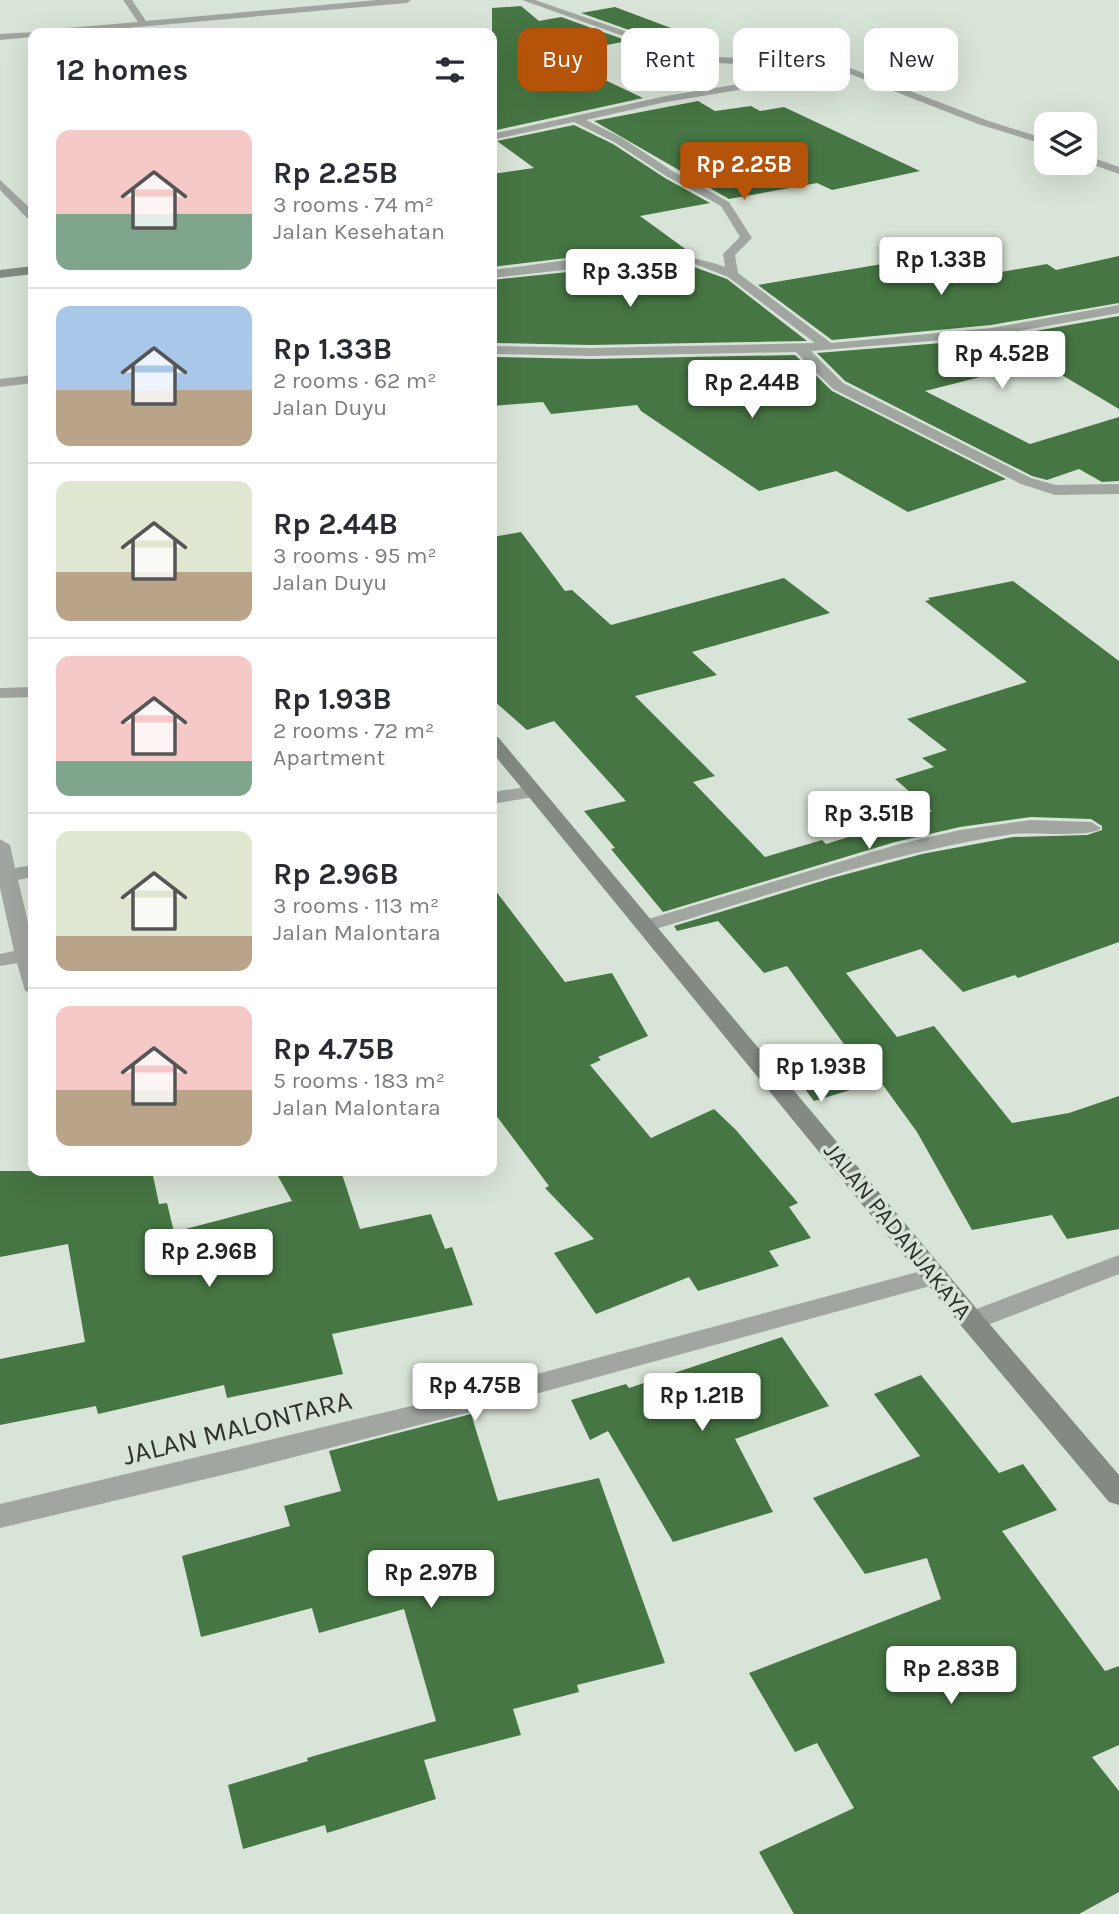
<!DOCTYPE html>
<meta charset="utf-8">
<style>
body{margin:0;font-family:Karla,sans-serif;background:#f7f7f7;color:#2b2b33;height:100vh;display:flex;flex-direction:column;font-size:26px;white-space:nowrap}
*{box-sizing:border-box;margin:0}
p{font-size:23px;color:#7c7c81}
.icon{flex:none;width:38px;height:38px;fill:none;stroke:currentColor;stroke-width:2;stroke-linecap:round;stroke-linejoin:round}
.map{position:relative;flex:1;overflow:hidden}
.side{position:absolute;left:28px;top:28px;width:469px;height:1148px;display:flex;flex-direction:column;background:#fff;border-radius:14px;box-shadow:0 7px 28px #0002}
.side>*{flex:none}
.guide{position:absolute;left:518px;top:28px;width:495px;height:63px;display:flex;gap:14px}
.fabs{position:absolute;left:1034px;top:112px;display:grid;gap:14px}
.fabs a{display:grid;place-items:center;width:63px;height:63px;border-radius:14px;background:#fff;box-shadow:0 7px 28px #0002;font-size:35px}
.price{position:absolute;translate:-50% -60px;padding:0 16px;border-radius:7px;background:#fff;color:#222;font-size:23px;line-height:46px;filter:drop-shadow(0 2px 4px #0008)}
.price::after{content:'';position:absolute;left:50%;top:42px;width:21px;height:16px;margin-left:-10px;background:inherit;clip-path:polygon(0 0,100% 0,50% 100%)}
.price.active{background:#b45309;color:#fff}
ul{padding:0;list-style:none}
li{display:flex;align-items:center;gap:21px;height:175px;padding:0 28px}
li+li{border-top:2px solid #e1e1e2}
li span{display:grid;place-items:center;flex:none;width:196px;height:140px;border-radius:14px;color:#555}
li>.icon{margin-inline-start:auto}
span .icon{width:84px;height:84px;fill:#fffc;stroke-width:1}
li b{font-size:30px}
h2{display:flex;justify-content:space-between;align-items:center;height:84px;padding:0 28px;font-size:30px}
.tag{padding:0 24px;border-radius:14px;background:#fff;box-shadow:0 7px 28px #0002;font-size:24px;line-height:63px}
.tag.active{background:#b45309;color:#fff}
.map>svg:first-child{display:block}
.building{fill:#467643}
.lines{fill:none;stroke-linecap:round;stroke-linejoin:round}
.lane{fill:#a1a6a1;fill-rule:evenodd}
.street{fill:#a1a6a1;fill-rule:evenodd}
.secondary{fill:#828a82;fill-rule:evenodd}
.labels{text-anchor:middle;stroke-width:7;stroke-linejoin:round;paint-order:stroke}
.street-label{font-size:24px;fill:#2f332e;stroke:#d9e4d8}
.near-street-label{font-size:28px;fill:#2f332e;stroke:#d9e4d8}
</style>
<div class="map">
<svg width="1119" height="1914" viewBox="0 0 1119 1914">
<rect width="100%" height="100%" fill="#d9e4d8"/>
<g class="building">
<path d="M 521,6 L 539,21 L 561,17 L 628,41 L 552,55 L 643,98 L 492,131 L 492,8 Z"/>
<path d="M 615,7 L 679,31 L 649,37 L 581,13 Z"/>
<path d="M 698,101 L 715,111 L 751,106 L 760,111 L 784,107 L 920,171 L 832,190 L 817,183 L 729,199 L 594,121 Z"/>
<path d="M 574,125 L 613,144 L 665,178 L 710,203 L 640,216 L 695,256 L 668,252 L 609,253 L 492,267 L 492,174 L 534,168 L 497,141 Z"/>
<path d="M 1119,256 L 1119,303 L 991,325 L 832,340 L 758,285 L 912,259 L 956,280 L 1047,264 L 1056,270 Z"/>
<path d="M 677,265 L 694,267 L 727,279 L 807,341 L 591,345 L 492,343 L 492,280 L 616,267 Z"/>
<path d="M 1119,316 L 1119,409 L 1040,362 L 925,391 L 1030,444 L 1119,417 L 1119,481 L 1102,482 L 1079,469 L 1047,480 L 1032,476 L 845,381 L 817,353 L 991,339 Z"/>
<path d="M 795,355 L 832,391 L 1006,479 L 908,512 L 836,471 L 759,491 L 641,411 L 637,405 L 551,414 L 543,402 L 492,406 L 492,357 L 591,359 Z"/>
<path d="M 521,532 L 565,591 L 572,590 L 611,625 L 784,578 L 830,613 L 692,652 L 717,675 L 635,696 L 715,776 L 693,782 L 765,857 L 822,840 L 826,844 L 932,811 L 895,779 L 934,767 L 922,758 L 947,750 L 907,719 L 1027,682 L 925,601 L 930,600 L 928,598 L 1013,581 L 1119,661 L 1119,942 L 1018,978 L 1015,975 L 963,992 L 921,949 L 846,973 L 897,1037 L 934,1026 L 1012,1123 L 1069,1113 L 1119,1096 L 1119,1229 L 1067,1239 L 1052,1215 L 972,1230 L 917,1132 L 880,1081 L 814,1101 L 789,1068 L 849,1051 L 787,966 L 764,973 L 718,921 L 677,931 L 674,926 L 832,878 L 922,854 L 1013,837 L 1087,835 L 1102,830 L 1102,826 L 1091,819 L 1031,817 L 960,827 L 895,842 L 663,912 L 611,849 L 615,848 L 584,811 L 626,801 L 554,721 L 527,730 L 492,699 L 492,537 Z"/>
<path d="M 492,886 L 565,982 L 612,973 L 648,1036 L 598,1057 L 601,1060 L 590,1065 L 651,1138 L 714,1109 L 736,1130 L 798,1203 L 789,1207 L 811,1238 L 769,1251 L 779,1266 L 698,1291 L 689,1277 L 596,1314 L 554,1253 L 594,1239 L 545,1188 L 549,1186 L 492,1110 Z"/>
<path d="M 0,1171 L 152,1171 L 159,1204 L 167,1203 L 174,1232 L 292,1201 L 275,1171 L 341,1171 L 360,1229 L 431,1214 L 445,1249 L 452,1247 L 473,1305 L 332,1334 L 343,1374 L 227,1398 L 224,1385 L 98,1414 L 96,1406 L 0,1425 L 0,1359 L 85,1342 L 68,1244 L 0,1257 Z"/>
<path d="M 782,1337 L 829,1406 L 735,1439 L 773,1512 L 673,1542 L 608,1431 L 590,1440 L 571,1400 L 626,1384 L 629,1388 Z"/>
<path d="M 921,1375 L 999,1473 L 1023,1464 L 1057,1510 L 1002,1531 L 1105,1671 L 1119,1666 L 1119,1745 L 1092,1757 L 1119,1791 L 1119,1892 L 1079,1914 L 794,1914 L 759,1852 L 854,1808 L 817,1743 L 795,1752 L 749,1673 L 941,1599 L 927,1558 L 865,1574 L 813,1498 L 920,1456 L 874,1394 Z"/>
<path d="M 471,1414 L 498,1501 L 599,1478 L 665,1663 L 577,1685 L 579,1692 L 513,1709 L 521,1735 L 424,1760 L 436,1799 L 327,1833 L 325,1825 L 243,1849 L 228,1785 L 308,1761 L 307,1758 L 436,1721 L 404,1609 L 319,1633 L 312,1608 L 201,1637 L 182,1556 L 290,1526 L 284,1506 L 341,1491 L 329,1451 Z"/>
</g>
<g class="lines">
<path class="lane" d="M 1031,820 L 1091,822 L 1101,828 C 1093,838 1030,832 1013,834 C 890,852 771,895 652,930 L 638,930 L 635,926 L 638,922 L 896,845 L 960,830 Z"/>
<g class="street">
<path d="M 123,0 L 132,0 L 146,21 L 377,0 L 411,0 L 407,3 L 70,33 L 37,33 L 42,30 L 138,22 Z"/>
<path d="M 522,0 L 535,0 L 697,56 L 821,62 L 850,68 L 986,120 L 1046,139 L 1046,145 L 978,124 L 845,72 L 821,68 L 696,62 Z"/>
<path d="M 36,32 L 33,37 L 0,40 L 0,34 Z"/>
<path d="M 819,71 L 824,74 L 822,76 L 666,102 L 586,120 L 622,138 L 674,172 L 729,202 L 752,238 L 735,255 L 738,273 L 831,343 L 991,328 L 1119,305 L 1119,313 L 991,336 L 811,351 L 843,383 L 1031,478 L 1056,485 L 1119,484 L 1119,494 L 1055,495 L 1021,484 L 833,389 L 796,352 L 591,356 L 492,354 L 492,346 L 591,348 L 815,343 L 728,277 L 695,264 L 677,262 L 616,264 L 492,278 L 492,270 C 567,262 652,240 725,267 L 723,254 L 740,237 L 721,206 L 666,176 L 614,142 L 574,122 L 492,140 L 492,134 L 666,96 Z"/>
<path d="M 1085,155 L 1119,167 L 1119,174 L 1085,162 Z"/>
<path d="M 0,180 L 33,211 L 33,221 L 29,220 L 0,190 Z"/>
<path d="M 33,375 L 33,383 L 0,387 L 0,379 Z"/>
<path d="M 33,687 L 33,697 L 0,698 L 0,688 Z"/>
<path d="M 533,786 L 540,788 L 542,792 L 540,796 L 492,804 L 492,792 Z"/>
<path d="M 0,839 L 10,845 L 15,868 L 33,865 L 33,877 L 18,880 L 33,943 L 33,993 L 25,991 L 17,963 L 0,966 L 0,954 L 14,951 L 0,888 Z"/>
<path d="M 1119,1255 L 1119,1274 L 972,1331 L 963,1328 L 959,1321 L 963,1314 Z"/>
<path d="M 936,1267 L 945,1270 L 949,1276 L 945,1282 L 470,1412 L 235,1472 L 0,1528 L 0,1504 L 470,1392 Z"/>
</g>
<g class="secondary">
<path d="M 33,266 L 33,274 L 0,278 L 0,270 Z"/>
<path d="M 492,736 L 498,737 L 981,1314 L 1119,1475 L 1119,1505 L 1109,1502 L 963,1328 L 492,752 Z"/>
</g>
</g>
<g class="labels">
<g class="street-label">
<text transform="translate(898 1231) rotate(51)" y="8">JALAN PADANJAKAYA</text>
</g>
<g class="near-street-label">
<text transform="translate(237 1427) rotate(-14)" y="10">JALAN MALONTARA</text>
</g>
</g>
</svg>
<div class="fabs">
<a><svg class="icon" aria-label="layers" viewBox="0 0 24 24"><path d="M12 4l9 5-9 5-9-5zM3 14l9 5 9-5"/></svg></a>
</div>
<b class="price active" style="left:744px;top:202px">Rp 2.25B</b>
<b class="price" style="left:941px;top:297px">Rp 1.33B</b>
<b class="price" style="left:630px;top:309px">Rp 3.35B</b>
<b class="price" style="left:1002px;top:391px">Rp 4.52B</b>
<b class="price" style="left:752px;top:420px">Rp 2.44B</b>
<b class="price" style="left:869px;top:851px">Rp 3.51B</b>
<b class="price" style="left:821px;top:1104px">Rp 1.93B</b>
<b class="price" style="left:209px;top:1289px">Rp 2.96B</b>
<b class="price" style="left:475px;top:1423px">Rp 4.75B</b>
<b class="price" style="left:702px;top:1433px">Rp 1.21B</b>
<b class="price" style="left:431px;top:1610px">Rp 2.97B</b>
<b class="price" style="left:951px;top:1706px">Rp 2.83B</b>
<div class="guide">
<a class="tag active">Buy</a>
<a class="tag">Rent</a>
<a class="tag">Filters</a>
<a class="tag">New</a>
</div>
<section class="side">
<h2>12 homes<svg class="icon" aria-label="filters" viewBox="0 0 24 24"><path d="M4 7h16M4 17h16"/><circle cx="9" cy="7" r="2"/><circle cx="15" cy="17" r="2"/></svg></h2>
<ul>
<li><span style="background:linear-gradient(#f6c9c9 60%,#7fa58c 0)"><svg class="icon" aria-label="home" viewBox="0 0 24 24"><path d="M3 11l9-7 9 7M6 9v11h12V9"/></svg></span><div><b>Rp 2.25B</b><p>3 rooms · 74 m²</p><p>Jalan Kesehatan</p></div></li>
<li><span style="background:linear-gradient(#a9c7e8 60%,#b9a48a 0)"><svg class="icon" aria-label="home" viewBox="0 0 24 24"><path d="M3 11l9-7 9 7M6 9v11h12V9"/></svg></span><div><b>Rp 1.33B</b><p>2 rooms · 62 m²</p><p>Jalan Duyu</p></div></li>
<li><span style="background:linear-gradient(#dfe7d0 65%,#b9a48a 0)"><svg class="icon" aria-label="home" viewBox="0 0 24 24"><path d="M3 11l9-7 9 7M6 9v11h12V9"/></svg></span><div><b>Rp 2.44B</b><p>3 rooms · 95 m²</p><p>Jalan Duyu</p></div></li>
<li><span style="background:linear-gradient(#f6c9c9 75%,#7fa58c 0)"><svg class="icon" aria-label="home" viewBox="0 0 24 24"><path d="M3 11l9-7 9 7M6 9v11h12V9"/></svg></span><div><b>Rp 1.93B</b><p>2 rooms · 72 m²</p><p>Apartment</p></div></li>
<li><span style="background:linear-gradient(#dfe7d0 75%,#b9a48a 0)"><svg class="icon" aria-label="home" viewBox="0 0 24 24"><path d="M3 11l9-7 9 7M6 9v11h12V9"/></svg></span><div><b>Rp 2.96B</b><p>3 rooms · 113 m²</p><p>Jalan Malontara</p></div></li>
<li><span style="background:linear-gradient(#f6c9c9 60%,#b9a48a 0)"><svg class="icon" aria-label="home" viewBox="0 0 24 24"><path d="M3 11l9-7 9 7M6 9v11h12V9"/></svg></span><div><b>Rp 4.75B</b><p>5 rooms · 183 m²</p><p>Jalan Malontara</p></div></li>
</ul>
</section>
</div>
